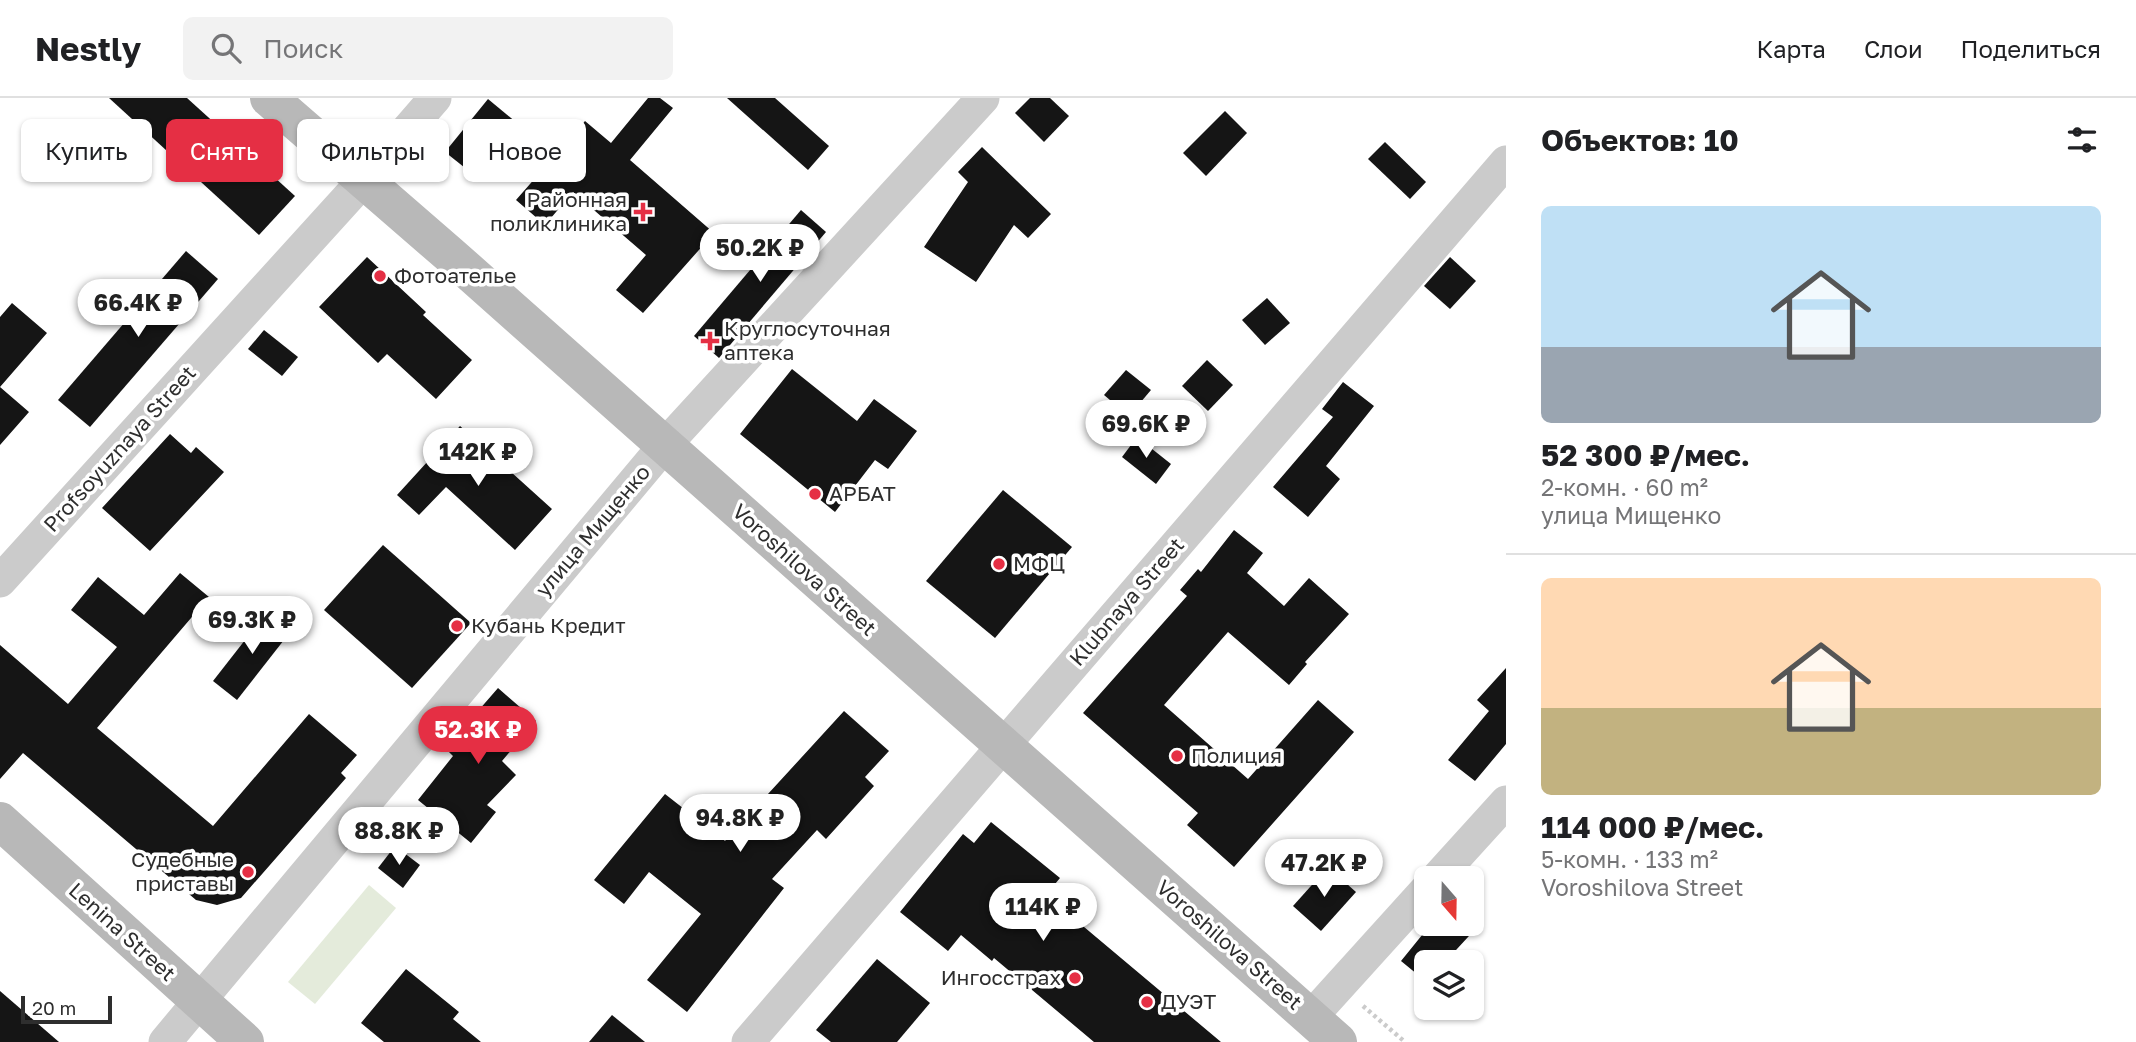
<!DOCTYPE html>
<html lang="ru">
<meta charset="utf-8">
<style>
body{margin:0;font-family:"Golos Text",sans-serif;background:#f2f2f2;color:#202124;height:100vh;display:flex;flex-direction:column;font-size:26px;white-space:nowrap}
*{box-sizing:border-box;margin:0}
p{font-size:23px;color:#757577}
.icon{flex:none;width:38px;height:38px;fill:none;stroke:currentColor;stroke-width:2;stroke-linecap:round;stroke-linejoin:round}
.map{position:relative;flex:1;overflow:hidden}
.panel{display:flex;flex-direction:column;background:#fff;width:630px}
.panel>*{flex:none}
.guide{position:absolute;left:21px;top:21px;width:665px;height:63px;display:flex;gap:14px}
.needle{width:46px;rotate:160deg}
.fabs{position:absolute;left:1414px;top:768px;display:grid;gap:14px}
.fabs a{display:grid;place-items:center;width:70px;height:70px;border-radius:10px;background:#fff;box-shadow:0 2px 5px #0004;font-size:35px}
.scale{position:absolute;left:21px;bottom:18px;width:91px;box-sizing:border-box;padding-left:7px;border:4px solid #2e2e2e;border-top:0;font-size:19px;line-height:24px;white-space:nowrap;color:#2e2e2e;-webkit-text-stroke:5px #fff;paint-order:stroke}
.price{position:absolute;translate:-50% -60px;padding:0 16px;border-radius:24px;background:#fff;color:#222;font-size:23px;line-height:46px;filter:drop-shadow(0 2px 4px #0008)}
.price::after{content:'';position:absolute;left:50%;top:42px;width:21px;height:16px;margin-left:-10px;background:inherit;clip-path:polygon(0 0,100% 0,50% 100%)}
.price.on{background:#e52f44;color:#fff}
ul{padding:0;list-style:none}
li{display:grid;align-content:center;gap:14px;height:371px;padding:0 35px}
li+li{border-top:2px solid #e0e0e0}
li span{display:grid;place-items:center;height:217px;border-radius:10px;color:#555}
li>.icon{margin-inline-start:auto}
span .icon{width:126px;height:126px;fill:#fffc;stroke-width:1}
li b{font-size:30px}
h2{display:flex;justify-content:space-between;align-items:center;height:84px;padding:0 35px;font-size:30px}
.pill{padding:0 24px;border-radius:10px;background:#fff;box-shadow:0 2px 5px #0004;font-size:24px;line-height:63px}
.pill.on{background:#e52f44;color:#fff}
header{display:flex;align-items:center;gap:42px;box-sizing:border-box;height:98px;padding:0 35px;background:#fff;border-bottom:2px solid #e0e0e0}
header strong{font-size:33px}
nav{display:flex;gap:38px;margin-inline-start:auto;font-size:24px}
.search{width:490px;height:63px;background:#f2f2f2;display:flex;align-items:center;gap:18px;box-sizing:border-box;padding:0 24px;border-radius:10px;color:#757577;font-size:26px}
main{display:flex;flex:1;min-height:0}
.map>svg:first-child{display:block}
.green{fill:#e4ebdb}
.building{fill:#151515}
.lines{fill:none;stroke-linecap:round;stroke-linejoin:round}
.path{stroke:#cbcbcb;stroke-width:4.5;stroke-dasharray:3.5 3.5;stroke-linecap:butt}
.minor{stroke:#cbcbcb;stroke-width:33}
.secondary{stroke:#b8b8b8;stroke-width:38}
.poi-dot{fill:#e52f44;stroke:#fff;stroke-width:2.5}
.labels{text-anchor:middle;stroke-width:7;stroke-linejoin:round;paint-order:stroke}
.poi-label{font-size:21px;fill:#2e2e2e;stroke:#fff;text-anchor:start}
.street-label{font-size:21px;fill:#2e2e2e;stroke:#fff}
</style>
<header>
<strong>Nestly</strong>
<div class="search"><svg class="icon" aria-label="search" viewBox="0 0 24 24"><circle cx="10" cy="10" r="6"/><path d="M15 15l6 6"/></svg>Поиск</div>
<nav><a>Карта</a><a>Слои</a><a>Поделиться</a></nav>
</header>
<main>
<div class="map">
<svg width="1506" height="944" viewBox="0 0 1506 944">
<rect width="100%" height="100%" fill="#fff"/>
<path class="green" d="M 369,787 L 396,810 L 315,906 L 288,884 Z"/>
<g class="building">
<path d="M 109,0 L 187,0 L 295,98 L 259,137 Z"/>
<path d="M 648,0 L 660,0 L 673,10 L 630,62 L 714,135 L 643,215 L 616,192 L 646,157 L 573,94 L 545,127 L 516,102 L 585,23 L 611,45 Z"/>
<path d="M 727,0 L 775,0 L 829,48 L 808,72 Z"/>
<path d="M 1030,0 L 1050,0 L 1069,18 L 1044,44 L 1015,15 Z"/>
<path d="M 488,1 L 517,25 L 474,77 L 445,54 Z"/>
<path d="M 1225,13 L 1247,35 L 1206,78 L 1183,55 Z"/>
<path d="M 1385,44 L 1426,84 L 1410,101 L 1368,61 Z"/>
<path d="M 982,49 L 1051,116 L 1028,140 L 1014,127 L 976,184 L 924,149 L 968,84 L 958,74 Z"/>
<path d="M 801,112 L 826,134 L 719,260 L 694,238 Z"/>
<path d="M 186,153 L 218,181 L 90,329 L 58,302 Z"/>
<path d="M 367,159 L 426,214 L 423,217 L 472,262 L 436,301 L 387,256 L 378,265 L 319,209 Z"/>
<path d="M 1450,159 L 1476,183 L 1450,211 L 1424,188 Z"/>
<path d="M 1267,200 L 1290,225 L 1265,247 L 1242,222 Z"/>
<path d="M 12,205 L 47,235 L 0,289 L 29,314 L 0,347 L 0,219 Z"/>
<path d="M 264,232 L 298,259 L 282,278 L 248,251 Z"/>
<path d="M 1207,262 L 1233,287 L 1208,313 L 1182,288 Z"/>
<path d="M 792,271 L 857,323 L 874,301 L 917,333 L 888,371 L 875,362 L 835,414 L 740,336 Z"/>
<path d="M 1126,272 L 1151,292 L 1129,318 L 1104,297 Z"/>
<path d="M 1343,284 L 1374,308 L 1326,368 L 1340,381 L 1308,419 L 1273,389 L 1333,319 L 1322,311 Z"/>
<path d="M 460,328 L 552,411 L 515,452 L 446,389 L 419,417 L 397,397 Z"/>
<path d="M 170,336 L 191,355 L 196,349 L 224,374 L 150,453 L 102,410 Z"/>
<path d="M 1137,339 L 1171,366 L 1156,386 L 1122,359 Z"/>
<path d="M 1003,392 L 1072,449 L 995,540 L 926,483 Z"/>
<path d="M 1234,432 L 1263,455 L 1247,475 L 1284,508 L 1309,480 L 1349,516 L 1305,564 L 1307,566 L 1289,587 L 1228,534 L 1164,607 L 1248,681 L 1318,602 L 1354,634 L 1234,769 L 1187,727 L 1198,715 L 1083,615 L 1187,498 L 1180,492 L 1198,471 L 1201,474 Z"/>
<path d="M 383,447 L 471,525 L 412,590 L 324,512 Z"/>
<path d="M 180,475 L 209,499 L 97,630 L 213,728 L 309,616 L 357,657 L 341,675 L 346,680 L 241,800 L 217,807 L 196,802 L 23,655 L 0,681 L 0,547 L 68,606 L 117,549 L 71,512 L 98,479 L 144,517 Z"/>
<path d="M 267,514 L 291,533 L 237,602 L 213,583 Z"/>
<path d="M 1506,570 L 1506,646 L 1475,683 L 1448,662 L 1489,613 L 1477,602 Z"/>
<path d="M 498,590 L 536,623 L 502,663 L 516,677 L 487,707 L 496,714 L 471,745 L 418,702 L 453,658 L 443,648 L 463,627 L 465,628 Z"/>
<path d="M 844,613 L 889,653 L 865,679 L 874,688 L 826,741 L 817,732 L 772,781 L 784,790 L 687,914 L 647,882 L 701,816 L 649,774 L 624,806 L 594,782 L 665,696 L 725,743 Z"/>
<path d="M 991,724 L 1060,780 L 1046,797 L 1221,944 L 1094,944 L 994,860 L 992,863 L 961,837 L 948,853 L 900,814 L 963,736 L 974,745 Z"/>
<path d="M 395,748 L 420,767 L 403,790 L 378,770 Z"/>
<path d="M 1328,769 L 1356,794 L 1321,833 L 1293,808 Z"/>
<path d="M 1431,826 L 1480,826 L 1445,864 L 1426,864 L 1426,877 L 1423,881 L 1401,863 Z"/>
<path d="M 877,861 L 930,905 L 897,944 L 831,944 L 816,932 Z"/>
<path d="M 406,871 L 459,914 L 453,921 L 481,944 L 384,944 L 361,925 Z"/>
<path d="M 0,893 L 59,944 L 0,944 Z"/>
<path d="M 612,917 L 645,944 L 589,944 Z"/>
</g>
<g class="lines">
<path class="path" d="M 1363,908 L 1405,944"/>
<g class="minor">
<path d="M 0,483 L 363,83 L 435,0"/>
<path d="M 1437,780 L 1506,704"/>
<path d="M 1311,919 L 1426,792"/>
<path d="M 165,944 L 664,348 L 983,0"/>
<path d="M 748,944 L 1506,64"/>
</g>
<g class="secondary">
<path d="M 269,0 L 449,156 L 1338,944"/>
<path d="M 0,723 L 245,944"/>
</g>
</g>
<g class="poi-dot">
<path d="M639.5 103.5h7v7h7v7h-7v7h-7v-7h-7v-7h7z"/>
<circle cx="380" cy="178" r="7"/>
<path d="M706.5 232.5h7v7h7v7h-7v7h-7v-7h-7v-7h7z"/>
<circle cx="815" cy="396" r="7"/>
<circle cx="999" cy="466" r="7"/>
<circle cx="457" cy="528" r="7"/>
<circle cx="1177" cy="658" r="7"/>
<circle cx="248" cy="774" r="7"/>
<circle cx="1075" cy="880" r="7"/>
<circle cx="1147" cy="904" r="7"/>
</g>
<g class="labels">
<g class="poi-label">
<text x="627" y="109" text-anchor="end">Районная<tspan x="627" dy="24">поликлиника</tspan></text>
<text x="394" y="185">Фотоателье</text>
<text x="724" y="238">Круглосуточная<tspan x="724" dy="24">аптека</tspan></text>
<text x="829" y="403">АРБАТ</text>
<text x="1013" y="473">МФЦ</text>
<text x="471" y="535">Кубань Кредит</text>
<text x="1191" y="665">Полиция</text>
<text x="234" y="769" text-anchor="end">Судебные<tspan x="234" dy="24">приставы</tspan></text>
<text x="1061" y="887" text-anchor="end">Ингосстрах</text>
<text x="1161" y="911">ДУЭТ</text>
</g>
<g class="street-label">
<text transform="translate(120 351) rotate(-48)" y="7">Profsoyuznaya Street</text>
<text transform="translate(593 433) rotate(-50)" y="7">улица Мищенко</text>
<text transform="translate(804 472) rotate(42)" y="7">Voroshilova Street</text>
<text transform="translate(1127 504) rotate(-49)" y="7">Klubnaya Street</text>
<text transform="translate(122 834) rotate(42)" y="7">Lenina Street</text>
<text transform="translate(1229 847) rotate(41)" y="7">Voroshilova Street</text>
</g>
</g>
</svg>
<div class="fabs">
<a><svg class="needle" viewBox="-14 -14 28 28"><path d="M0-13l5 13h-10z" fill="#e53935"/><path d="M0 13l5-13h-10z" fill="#757577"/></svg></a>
<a><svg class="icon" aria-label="layers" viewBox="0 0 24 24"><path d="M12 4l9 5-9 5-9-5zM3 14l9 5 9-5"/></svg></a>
</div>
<div class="scale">20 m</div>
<b class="price" style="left:760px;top:186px">50.2K ₽</b>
<b class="price" style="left:138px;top:241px">66.4K ₽</b>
<b class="price" style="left:1146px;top:362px">69.6K ₽</b>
<b class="price" style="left:478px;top:390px">142K ₽</b>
<b class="price" style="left:252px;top:558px">69.3K ₽</b>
<b class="price on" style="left:478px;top:668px">52.3K ₽</b>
<b class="price" style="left:740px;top:756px">94.8K ₽</b>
<b class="price" style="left:399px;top:769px">88.8K ₽</b>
<b class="price" style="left:1324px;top:801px">47.2K ₽</b>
<b class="price" style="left:1043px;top:845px">114K ₽</b>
<div class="guide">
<a class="pill">Купить</a>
<a class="pill on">Снять</a>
<a class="pill">Фильтры</a>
<a class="pill">Новое</a>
</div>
</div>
<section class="panel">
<h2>Объектов: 10<svg class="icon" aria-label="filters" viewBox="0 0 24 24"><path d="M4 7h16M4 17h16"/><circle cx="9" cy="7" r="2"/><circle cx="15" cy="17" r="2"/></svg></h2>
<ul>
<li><span style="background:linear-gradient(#bfe0f5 65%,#9aa5b1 0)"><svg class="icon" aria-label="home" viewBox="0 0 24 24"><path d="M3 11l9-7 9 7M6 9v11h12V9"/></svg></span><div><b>52 300 ₽/мес.</b><p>2-комн. · 60 m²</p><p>улица Мищенко</p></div></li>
<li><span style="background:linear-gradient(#ffd9b3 60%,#c2b280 0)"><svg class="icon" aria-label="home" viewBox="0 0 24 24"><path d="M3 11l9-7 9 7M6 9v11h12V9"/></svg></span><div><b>114 000 ₽/мес.</b><p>5-комн. · 133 m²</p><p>Voroshilova Street</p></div></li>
</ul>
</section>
</main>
